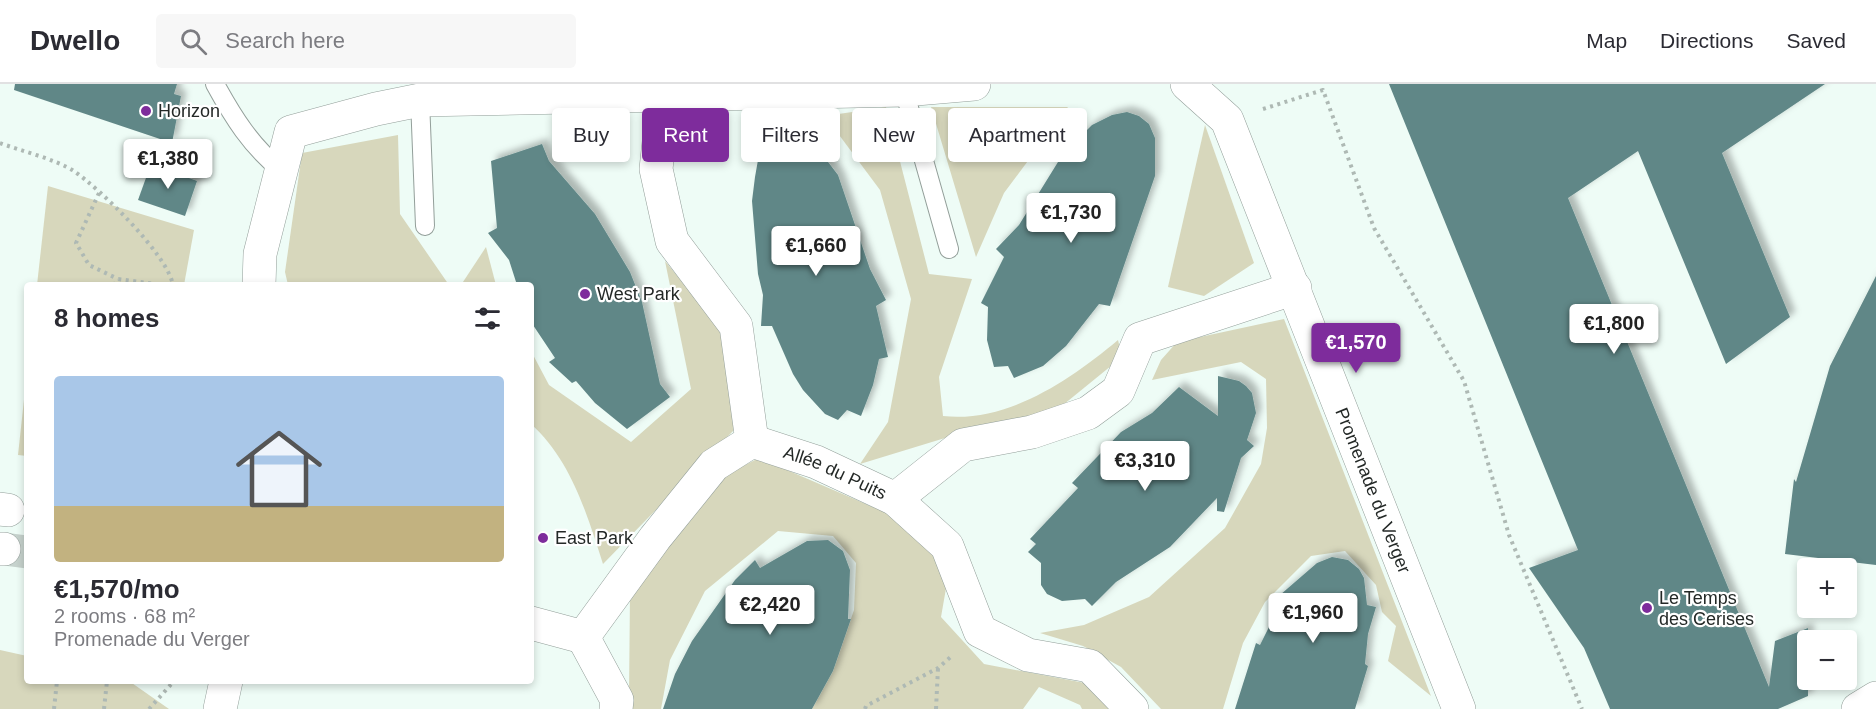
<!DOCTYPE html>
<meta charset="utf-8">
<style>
body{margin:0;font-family:Helvetica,sans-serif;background:#f7f7f7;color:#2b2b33;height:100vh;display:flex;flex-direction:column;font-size:22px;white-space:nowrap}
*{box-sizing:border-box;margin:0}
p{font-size:20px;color:#7c7c81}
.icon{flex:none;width:33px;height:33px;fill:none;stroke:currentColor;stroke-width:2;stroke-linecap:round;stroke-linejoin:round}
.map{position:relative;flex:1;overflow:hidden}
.panel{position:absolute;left:24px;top:198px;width:510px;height:402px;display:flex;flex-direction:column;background:#fff;border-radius:6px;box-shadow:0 3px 9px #0003}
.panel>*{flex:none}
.guide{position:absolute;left:552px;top:24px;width:570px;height:54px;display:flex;gap:12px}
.tools{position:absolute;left:1797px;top:474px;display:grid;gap:12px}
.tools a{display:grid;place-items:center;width:60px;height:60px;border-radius:6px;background:#fff;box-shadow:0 3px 9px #0003;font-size:30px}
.price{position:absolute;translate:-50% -51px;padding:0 14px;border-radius:6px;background:#fff;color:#222;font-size:20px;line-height:39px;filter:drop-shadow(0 2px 3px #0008)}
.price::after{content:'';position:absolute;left:50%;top:36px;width:18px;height:14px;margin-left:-9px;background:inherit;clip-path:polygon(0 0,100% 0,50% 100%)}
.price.active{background:#7e2c9c;color:#fff}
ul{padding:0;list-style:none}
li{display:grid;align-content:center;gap:12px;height:318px;padding:0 30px}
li+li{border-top:2px solid #e1e1e2}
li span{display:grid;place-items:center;height:186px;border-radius:6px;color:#555}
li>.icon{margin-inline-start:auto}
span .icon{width:108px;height:108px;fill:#fffc;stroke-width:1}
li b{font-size:26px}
h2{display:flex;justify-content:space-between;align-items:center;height:72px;padding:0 30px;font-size:26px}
.pill{padding:0 21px;border-radius:6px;background:#fff;box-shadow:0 3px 9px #0003;font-size:21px;line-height:54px}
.pill.active{background:#7e2c9c;color:#fff}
header{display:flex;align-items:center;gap:36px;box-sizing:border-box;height:84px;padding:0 30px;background:#fff;border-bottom:2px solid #e1e1e2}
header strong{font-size:28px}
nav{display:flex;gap:33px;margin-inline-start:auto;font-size:21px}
.search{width:420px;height:54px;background:#f7f7f7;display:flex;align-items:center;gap:15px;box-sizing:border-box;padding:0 21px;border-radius:6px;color:#7c7c81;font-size:22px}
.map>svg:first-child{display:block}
.green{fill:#d7d7bc}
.building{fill:#618787;filter:url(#shadow)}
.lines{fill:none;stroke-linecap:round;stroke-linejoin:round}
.street-tunnel{stroke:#c6d2cd;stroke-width:33;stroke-dasharray:33 16;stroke-linecap:butt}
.lane-casing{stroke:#939f9a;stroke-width:20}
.street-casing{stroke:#939f9a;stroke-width:34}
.path{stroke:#aeb9b4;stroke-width:4;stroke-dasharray:3 4.5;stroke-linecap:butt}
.lane{stroke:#fff;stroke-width:18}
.street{stroke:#fff;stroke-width:33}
.tree{fill:#919676}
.poi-dot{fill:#7e2c9c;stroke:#fff;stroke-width:2}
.labels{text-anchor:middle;stroke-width:4.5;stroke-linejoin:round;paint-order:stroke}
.poi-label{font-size:18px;fill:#242927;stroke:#fff;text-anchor:start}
.street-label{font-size:18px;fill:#242927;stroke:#fff}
</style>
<header>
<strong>Dwello</strong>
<div class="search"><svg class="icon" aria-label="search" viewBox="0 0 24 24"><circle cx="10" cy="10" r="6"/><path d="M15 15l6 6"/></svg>Search here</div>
<nav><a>Map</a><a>Directions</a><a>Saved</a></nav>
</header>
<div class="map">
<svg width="1876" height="625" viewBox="0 0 1876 625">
<defs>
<filter id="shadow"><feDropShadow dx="5.5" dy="-5.5" stdDeviation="3" flood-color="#0004"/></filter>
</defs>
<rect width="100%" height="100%" fill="#eefcf6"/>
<g class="green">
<path d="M 886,23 L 929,190 L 972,195 L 939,293 L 943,332 C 1008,339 1070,296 1118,256 L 1122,273 L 1063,321 L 1019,346 L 945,354 L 860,380 L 888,338 L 911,215 L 880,106 L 825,32 Z"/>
<path d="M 931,23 L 1068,23 L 1004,109 L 976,173 Z"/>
<path d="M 1205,41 L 1254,179 L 1204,212 L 1168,203 Z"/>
<path d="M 398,51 L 400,130 L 449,201 L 288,201 L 285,188 L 302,69 Z"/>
<path d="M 48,102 L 194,146 L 184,201 L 37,201 Z"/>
<path d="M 486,163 L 496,201 L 461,201 Z"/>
<path d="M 665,177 L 722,246 L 734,346 L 603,480 C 587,430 571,376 531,340 L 531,267 L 549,301 L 631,358 L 691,305 Z"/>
<path d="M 1284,235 L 1431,612 L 1388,577 L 1396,542 L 1382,528 L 1376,501 L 1345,467 L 1311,472 L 1265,518 L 1243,559 L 1223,625 L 1161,625 L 1121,583 L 1083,562 L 1040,549 L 1084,541 L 1149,513 L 1225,444 L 1261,380 L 1267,344 L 1266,295 L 1241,278 L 1152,296 L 1161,276 L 1177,258 Z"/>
<path d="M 27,288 L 27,372 L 18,371 Z"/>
<path d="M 759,374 L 917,442 L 948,493 L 941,533 L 984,580 L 1085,599 L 1117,625 L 1082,625 L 1080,621 L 1039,603 L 1023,625 L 812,625 L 833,587 L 854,526 L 856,479 L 833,452 L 778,447 L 705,507 L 670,576 L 661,625 L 632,625 L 629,612 L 630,509 L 715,396 Z"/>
<path d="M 0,566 L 27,572 L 27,597 L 129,597 L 169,625 L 0,625 Z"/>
</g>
<g class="building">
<path d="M 15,0 L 177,0 L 174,10 L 181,12 L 172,59 L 14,6 Z"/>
<path d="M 1389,0 L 1825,0 L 1722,69 L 1790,233 L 1726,280 L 1638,67 L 1568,114 L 1769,603 L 1775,557 L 1808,544 L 1808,612 L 1778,625 L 1610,625 L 1584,564 L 1529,484 L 1578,466 Z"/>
<path d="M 1127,28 L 1139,32 L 1149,40 L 1155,54 L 1155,92 L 1110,222 L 1099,220 L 1066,262 L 1043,282 L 1014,294 L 1008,282 L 994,283 L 987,256 L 988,223 L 981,219 L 1004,173 L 996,165 L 1019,141 L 1058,78 L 1075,58 L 1092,41 L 1112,31 Z"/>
<path d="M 791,50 L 803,53 L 815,61 L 838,91 L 870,185 L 886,216 L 876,222 L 888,273 L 879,275 L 873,301 L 861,332 L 847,326 L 838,336 L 825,330 L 803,306 L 793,290 L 772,242 L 761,242 L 763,211 L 758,190 L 752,117 L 755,93 L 758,76 L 765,63 L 781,52 Z"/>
<path d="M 542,60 L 549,77 L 595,130 L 630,188 L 642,218 L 660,300 L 670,313 L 627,345 L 595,319 L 576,297 L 572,299 L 549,278 L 555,274 L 531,238 L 531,201 L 517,201 L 509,176 L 488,149 L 497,144 L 491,77 Z"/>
<path d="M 151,80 L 197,97 L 185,132 L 138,116 Z"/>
<path d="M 1876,192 L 1876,481 L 1785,470 L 1794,395 L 1796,398 L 1830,282 Z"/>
<path d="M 1218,292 L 1239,297 L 1246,302 L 1252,309 L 1256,329 L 1247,356 L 1254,362 L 1241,374 L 1224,428 L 1217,427 L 1217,414 L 1170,463 L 1116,498 L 1092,522 L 1085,515 L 1062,517 L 1047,510 L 1041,501 L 1041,479 L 1028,468 L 1036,460 L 1030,455 L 1078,404 L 1072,399 L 1121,348 L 1152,329 L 1179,303 L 1218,332 Z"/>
<path d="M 828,456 L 843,467 L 850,486 L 848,535 L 851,535 L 833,587 L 812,625 L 663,625 L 675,590 L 692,557 L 735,496 L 755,476 L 760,484 L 807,457 Z"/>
<path d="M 1332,473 L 1348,476 L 1359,485 L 1364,494 L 1367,521 L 1376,523 L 1368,550 L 1365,580 L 1368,582 L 1355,625 L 1235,625 L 1256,559 L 1260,561 L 1273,535 L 1280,511 L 1317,479 Z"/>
</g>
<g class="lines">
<path class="street-tunnel" d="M 4,465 L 27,468"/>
<g class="lane-casing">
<g id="lane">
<path d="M 215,0 C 233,33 251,62 281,86"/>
<path d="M 904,6 L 949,165"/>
<path d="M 420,16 L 425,142"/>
</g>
</g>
<g class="street-casing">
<g id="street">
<path id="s1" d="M 1187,0 L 1227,36 L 1459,625"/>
<path d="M 664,12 L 656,85 L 672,157 L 736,242 L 752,357"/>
<path d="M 259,201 L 260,170 L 291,48 L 376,25 L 420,16 L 904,6 L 974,0"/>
<path d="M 895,415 L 963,361 L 1032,348 L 1088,329 L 1118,307 L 1140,255 L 1295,204"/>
<path d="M 0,425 L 8,426"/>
<path d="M 0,465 L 4,465"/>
<path id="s2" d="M 531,539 L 583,553 L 655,454 L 714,381 L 752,357 L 816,378 L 895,415 L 947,462 L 980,547 L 1028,571 L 1090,582 L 1132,625"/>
<path d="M 583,553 L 617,616 L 616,625"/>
<path d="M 220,625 L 226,597"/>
<path d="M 1858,625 L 1876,614"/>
</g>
</g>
<g class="path">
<path d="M 1263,25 L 1323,6 L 1374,144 L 1464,297 L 1509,451 L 1582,625"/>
<path d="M 0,59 C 21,67 55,75 74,87 C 101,106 167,170 173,201"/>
<path d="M 99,109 L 76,159 L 89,181 L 118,195"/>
<path d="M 114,201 L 118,195 L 163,201"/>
<path d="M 54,625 L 57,597"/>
<path d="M 104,625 L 107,597"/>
<path d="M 149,625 L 174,597"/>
<path d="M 865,625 L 866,622 L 938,584 L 953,571"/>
<path d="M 936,625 L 938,584"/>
</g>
<use href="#lane" class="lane"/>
<use href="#street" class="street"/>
</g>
<circle class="tree" cx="873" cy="52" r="9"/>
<g class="poi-dot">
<circle cx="146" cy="27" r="6"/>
<circle cx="585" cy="210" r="6"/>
<circle cx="543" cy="454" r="6"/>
<circle cx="1647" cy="524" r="6"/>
</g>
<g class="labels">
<g class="poi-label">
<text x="158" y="33">Horizon</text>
<text x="597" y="216">West Park</text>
<text x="555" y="460">East Park</text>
<text x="1659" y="520">Le Temps<tspan x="1659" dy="21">des Cerises</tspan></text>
</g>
<g class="street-label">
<text dy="6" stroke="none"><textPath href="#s2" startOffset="404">Allée du Puits</textPath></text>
<text dy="6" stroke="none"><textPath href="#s1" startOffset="452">Promenade du Verger</textPath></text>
</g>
</g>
</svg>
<div class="tools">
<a>+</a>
<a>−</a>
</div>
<b class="price" style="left:168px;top:106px">€1,380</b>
<b class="price" style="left:1071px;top:160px">€1,730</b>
<b class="price" style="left:816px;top:193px">€1,660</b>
<b class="price" style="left:1614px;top:271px">€1,800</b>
<b class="price active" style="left:1356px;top:290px">€1,570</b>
<b class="price" style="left:1145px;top:408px">€3,310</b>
<b class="price" style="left:770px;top:552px">€2,420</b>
<b class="price" style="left:1313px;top:560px">€1,960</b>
<div class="guide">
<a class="pill">Buy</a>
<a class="pill active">Rent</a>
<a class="pill">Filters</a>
<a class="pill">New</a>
<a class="pill">Apartment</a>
</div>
<section class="panel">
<h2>8 homes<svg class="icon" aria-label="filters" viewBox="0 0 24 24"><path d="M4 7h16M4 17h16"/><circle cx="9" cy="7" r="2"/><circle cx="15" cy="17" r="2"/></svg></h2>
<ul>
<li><span style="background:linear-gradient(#a9c7e8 70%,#c2b280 0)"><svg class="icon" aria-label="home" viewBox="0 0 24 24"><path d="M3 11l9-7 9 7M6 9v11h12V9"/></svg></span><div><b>€1,570/mo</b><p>2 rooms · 68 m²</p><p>Promenade du Verger</p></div></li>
</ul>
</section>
</div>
